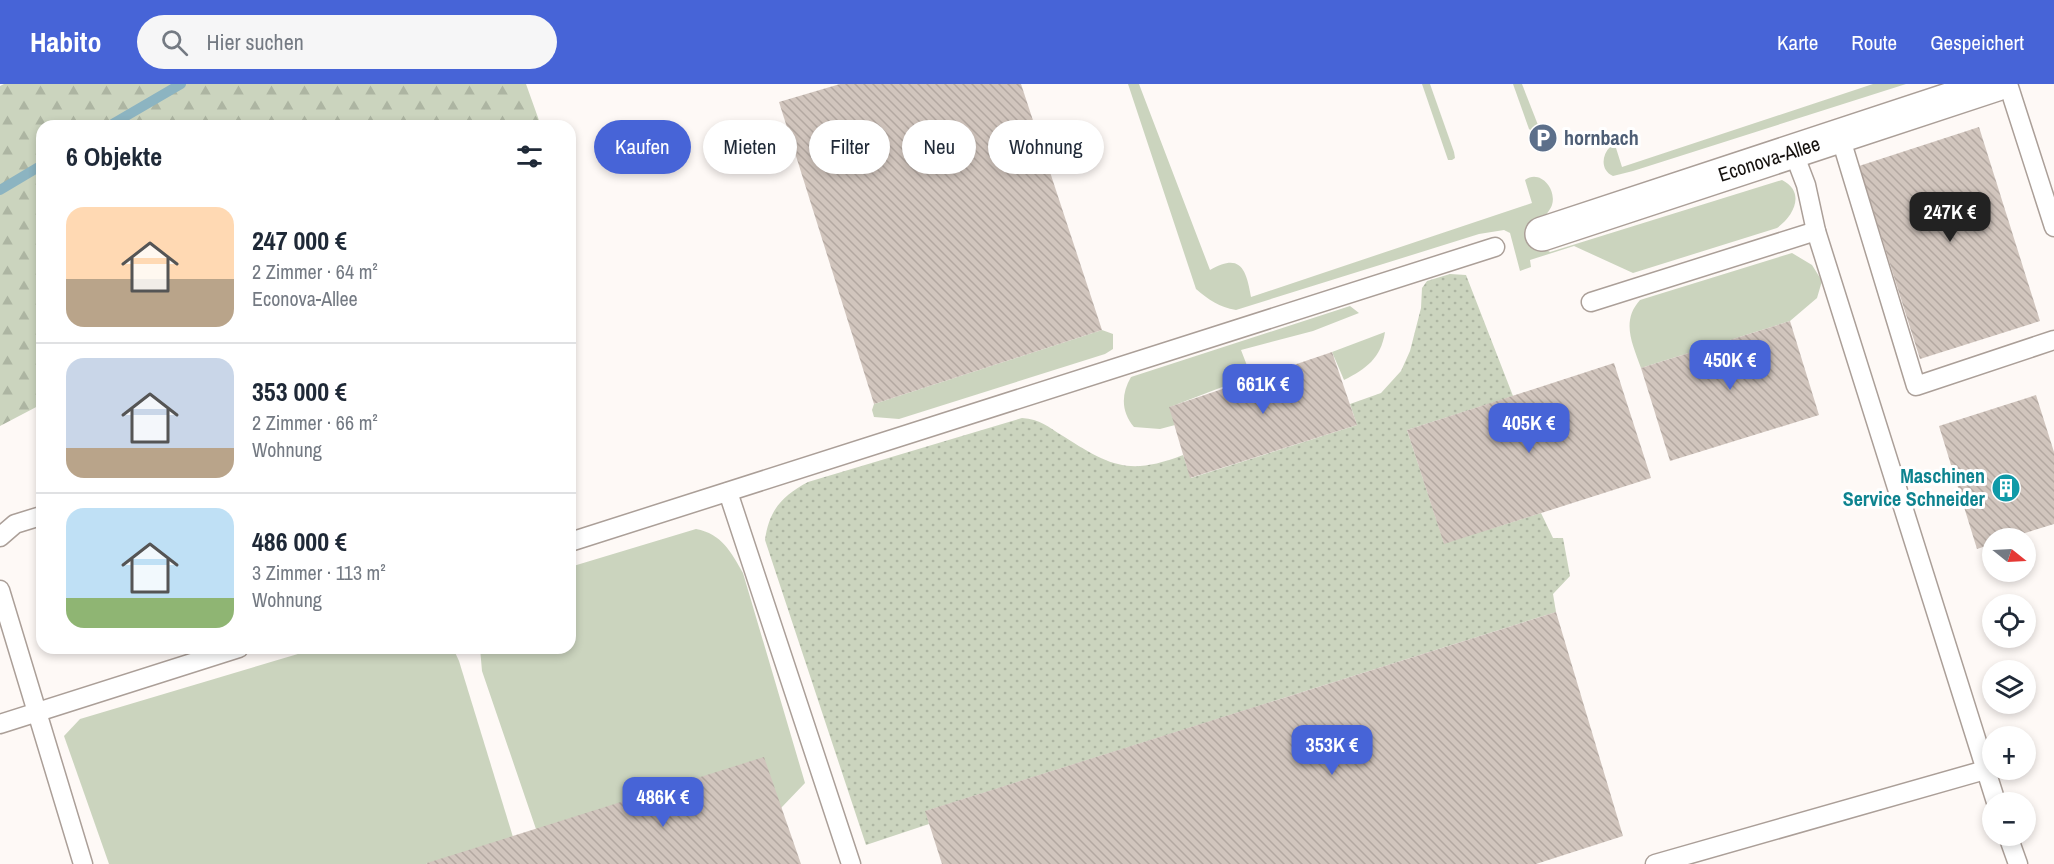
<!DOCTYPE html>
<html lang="de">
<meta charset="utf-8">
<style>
body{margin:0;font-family:"Archivo Narrow",sans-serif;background:#f6f6f7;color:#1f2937;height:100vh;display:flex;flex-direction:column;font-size:22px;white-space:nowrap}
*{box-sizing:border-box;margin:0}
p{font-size:20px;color:#747a83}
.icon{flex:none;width:33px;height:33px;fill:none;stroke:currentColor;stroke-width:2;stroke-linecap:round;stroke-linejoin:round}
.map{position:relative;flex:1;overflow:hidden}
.panel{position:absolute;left:36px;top:36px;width:540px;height:534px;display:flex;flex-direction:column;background:#fff;border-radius:18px;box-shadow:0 3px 9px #0003}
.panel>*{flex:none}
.top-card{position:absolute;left:594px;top:36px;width:570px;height:54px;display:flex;gap:12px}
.needle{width:39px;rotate:108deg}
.controls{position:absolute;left:1982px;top:444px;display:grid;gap:12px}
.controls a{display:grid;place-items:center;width:54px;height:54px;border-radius:50%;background:#fff;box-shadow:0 3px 9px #0003;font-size:30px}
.price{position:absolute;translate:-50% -51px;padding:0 14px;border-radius:12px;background:#4764d7;color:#fff;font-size:20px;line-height:39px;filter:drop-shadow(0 2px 3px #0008)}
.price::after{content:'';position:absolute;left:50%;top:36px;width:18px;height:14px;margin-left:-9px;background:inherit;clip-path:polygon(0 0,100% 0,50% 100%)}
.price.active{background:#222;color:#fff}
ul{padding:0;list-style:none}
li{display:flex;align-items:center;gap:18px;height:150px;padding:0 30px}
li+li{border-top:2px solid #e0e1e3}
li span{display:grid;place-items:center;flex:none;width:168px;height:120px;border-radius:18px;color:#555}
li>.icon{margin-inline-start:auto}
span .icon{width:72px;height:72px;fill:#fffc;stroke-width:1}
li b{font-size:26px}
h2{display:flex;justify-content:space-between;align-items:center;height:72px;padding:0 30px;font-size:26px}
.chip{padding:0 21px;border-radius:27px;background:#fff;box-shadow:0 3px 9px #0003;font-size:21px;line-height:54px}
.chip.active{background:#4764d7;color:#fff}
header{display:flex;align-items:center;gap:36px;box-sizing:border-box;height:84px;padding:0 30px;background:#4764d7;color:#fff}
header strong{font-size:28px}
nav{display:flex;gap:33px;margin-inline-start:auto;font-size:21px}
.search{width:420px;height:54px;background:#f6f6f7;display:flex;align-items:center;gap:15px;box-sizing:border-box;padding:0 21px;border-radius:33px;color:#747a83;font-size:22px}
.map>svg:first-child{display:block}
.grass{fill:#cbd4be}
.forest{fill:url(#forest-firs)}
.garden{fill:url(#garden-dots)}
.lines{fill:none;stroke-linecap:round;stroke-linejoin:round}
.stream{stroke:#8cb4c1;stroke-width:10}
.building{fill:url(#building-back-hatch)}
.lane-casing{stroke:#ab9f98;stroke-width:21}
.street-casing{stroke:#ab9f98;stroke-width:36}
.lane{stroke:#fff;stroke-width:18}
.street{stroke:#fff;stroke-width:33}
.labels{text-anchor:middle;stroke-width:6;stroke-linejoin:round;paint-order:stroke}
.service-label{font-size:20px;font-weight:bold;fill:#4e5e75;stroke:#fff;text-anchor:start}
.street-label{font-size:20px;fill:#15110e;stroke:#fff}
.culture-label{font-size:20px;font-weight:bold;fill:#0d838f;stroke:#fff;text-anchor:end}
</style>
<header>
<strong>Habito</strong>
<div class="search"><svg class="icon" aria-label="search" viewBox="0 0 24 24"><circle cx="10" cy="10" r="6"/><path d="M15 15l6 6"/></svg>Hier suchen</div>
<nav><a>Karte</a><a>Route</a><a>Gespeichert</a></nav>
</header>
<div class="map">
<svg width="2054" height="780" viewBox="0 0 2054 780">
<defs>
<pattern id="forest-firs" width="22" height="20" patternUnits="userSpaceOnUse" patternTransform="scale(1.5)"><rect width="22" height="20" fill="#cbd4be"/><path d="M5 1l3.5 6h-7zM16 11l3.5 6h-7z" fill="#adb5a2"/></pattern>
<pattern id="garden-dots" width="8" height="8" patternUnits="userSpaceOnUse" patternTransform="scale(1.5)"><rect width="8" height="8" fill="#cbd4be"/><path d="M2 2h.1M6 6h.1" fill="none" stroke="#adb5a2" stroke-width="1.8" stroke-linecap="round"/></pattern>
<pattern id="building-back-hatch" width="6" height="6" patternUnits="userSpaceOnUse" patternTransform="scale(1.5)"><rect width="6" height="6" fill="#d1c5bd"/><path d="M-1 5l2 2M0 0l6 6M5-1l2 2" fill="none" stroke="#b3a8a1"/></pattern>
</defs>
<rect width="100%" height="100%" fill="#fef9f6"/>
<g class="grass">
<path d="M 1128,0 L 1139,0 L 1210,186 C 1240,169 1246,184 1251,213 L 1532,119 L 1525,96 C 1540,85 1557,105 1552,121 C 1550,127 1544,132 1541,138 L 1545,165 L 1550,168 L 1782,96 C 1806,108 1794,132 1777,144 L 1633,189 L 1574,162 L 1530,176 L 1531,183 L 1520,187 L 1510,149 L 1504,146 L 1479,150 L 1236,226 C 1219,223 1209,216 1196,205 Z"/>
<path d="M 1422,0 L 1430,0 L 1454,68 L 1455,74 L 1452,76 L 1448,76 Z"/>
<path d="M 1513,0 L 1522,0 L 1538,41 L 1537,47 L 1533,48 L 1529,45 Z"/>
<path d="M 1873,0 L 1906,0 L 1633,87 L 1613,92 C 1601,87 1601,72 1610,63 L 1616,64 L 1622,83 Z"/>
<path d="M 1792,169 L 1812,181 L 1822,197 L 1817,214 L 1790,237 L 1641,284 C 1632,259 1621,237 1640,216 Z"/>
<path d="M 1350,222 L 1359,229 L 1313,247 L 1241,266 L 1251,292 L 1170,323 L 1175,341 L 1160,345 L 1134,343 C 1121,328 1121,310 1131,293 Z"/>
<path d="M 1102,246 L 1113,250 L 1113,265 L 1105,270 L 899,335 L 874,333 L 872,326 L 874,320 Z"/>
<path d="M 1385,248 C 1381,274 1366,285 1344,296 L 1332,268 Z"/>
<path d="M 696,445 C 722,450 731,468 743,489 L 805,699 L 781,724 L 536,745 L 482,587 L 480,564 L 570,564 L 570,483 Z"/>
<path d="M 318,564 L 453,564 L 459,577 L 513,753 L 426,780 L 109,780 L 64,652 L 80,635 Z"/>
</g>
<path class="forest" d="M 4,0 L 526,0 L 541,42 L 42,42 L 42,320 L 0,342 L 0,2 Z"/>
<path class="garden" d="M 1450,190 L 1466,191 L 1513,312 L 1407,346 L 1444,459 L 1541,429 L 1553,454 L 1563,454 L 1570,492 L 1553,510 L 1556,528 L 926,727 L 929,740 L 866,761 L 765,456 C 769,426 782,412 808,398 L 1022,334 C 1040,335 1048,343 1063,352 C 1110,382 1129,392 1183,371 L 1191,394 L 1357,341 L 1350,320 L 1381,309 L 1401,287 L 1410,267 L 1421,224 L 1422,204 L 1427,197 Z"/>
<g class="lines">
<g class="stream">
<path d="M 109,42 L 181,0"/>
<path d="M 0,106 L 42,81"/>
</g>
</g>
<g class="building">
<path d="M 840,0 L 1021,0 L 1102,246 L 874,320 L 779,18 Z"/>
<path d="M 1979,43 L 2040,237 L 1920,275 L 1859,82 Z"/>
<path d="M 1790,237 L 1819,331 L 1670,377 L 1641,284 Z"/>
<path d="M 1332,268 L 1357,341 L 1190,394 L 1169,323 Z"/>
<path d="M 1614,279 L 1651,394 L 1444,460 L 1407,346 Z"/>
<path d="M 2036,311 L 2054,368 L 2054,440 L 2009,454 L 1992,454 L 1992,460 L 1977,465 L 1939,342 Z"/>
<path d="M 1556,528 L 1623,752 L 1536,780 L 942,780 L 925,727 Z"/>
<path d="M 764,673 L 801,780 L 427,780 L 427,779 Z"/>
</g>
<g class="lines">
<g class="lane-casing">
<g id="lane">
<path d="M 2008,0 L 2054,143"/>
<path d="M 1840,52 L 1916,302 L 2054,256"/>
<path d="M 1793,67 L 1806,101 L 1816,147 L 1996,718"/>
<path d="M 1591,218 L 1816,147"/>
<path d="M 728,408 L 851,780"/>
<path d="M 0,453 L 15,440 L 41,432"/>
<path d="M 570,458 L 1495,163"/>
<path d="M 0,506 L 83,780"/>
<path d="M 0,640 L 239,564"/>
<path d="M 2008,752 L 2018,780"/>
<path d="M 1655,780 L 1985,686"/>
</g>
</g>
<g class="street-casing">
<path id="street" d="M 1542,150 L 1997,0"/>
</g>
<use href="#lane" class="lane"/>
<use href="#street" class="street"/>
</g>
<defs>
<g id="parking-disc" transform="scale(1.5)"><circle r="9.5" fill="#5c6f8a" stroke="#fff"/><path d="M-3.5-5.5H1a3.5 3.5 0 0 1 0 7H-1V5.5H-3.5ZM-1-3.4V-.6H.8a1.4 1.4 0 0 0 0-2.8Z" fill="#fff"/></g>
<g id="building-disc" transform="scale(1.5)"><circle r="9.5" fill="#0f9aa8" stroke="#fff"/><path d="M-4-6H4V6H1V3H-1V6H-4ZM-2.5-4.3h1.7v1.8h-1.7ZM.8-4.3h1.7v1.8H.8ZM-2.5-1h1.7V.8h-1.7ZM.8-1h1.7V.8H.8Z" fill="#fff"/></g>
</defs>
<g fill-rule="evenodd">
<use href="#parking-disc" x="1543" y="54"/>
<use href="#building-disc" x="2006" y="404"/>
</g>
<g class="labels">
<g class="service-label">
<text x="1564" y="61">hornbach</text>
</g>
<g class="street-label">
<text transform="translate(1769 75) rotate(-18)" y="7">Econova-Allee</text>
</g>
<g class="culture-label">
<text x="1985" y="399">Maschinen<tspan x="1985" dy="23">Service Schneider</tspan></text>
</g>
</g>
</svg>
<div class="controls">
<a><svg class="needle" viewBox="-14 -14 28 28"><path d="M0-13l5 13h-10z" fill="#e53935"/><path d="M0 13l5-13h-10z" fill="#747a83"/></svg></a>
<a><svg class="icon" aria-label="locate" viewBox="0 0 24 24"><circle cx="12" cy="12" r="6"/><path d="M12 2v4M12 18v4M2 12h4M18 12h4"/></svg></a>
<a><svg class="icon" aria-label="layers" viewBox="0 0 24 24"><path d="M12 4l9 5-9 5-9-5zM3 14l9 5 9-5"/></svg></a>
<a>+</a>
<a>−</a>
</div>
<b class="price active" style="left:1950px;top:159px">247K €</b>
<b class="price" style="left:1730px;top:307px">450K €</b>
<b class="price" style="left:1263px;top:331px">661K €</b>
<b class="price" style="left:1529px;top:370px">405K €</b>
<b class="price" style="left:1332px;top:692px">353K €</b>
<b class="price" style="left:663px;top:744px">486K €</b>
<div class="top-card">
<a class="chip active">Kaufen</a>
<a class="chip">Mieten</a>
<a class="chip">Filter</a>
<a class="chip">Neu</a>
<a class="chip">Wohnung</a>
</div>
<section class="panel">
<h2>6 Objekte<svg class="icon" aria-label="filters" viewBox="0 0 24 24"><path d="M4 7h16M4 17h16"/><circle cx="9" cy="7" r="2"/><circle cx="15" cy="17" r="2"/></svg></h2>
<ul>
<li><span style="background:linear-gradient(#ffd9b3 60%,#b9a48a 0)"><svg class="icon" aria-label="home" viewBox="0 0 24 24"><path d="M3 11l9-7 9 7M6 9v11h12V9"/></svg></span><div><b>247 000 €</b><p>2 Zimmer · 64 m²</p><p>Econova-Allee</p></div></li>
<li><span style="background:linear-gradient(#c9d6e8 75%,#b9a48a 0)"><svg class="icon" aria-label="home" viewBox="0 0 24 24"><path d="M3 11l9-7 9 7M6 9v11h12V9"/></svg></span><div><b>353 000 €</b><p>2 Zimmer · 66 m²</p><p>Wohnung</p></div></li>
<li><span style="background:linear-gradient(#bfe0f5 75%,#8fb573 0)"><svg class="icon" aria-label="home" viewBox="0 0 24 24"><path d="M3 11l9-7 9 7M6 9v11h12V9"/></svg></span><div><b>486 000 €</b><p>3 Zimmer · 113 m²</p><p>Wohnung</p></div></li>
</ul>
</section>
</div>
